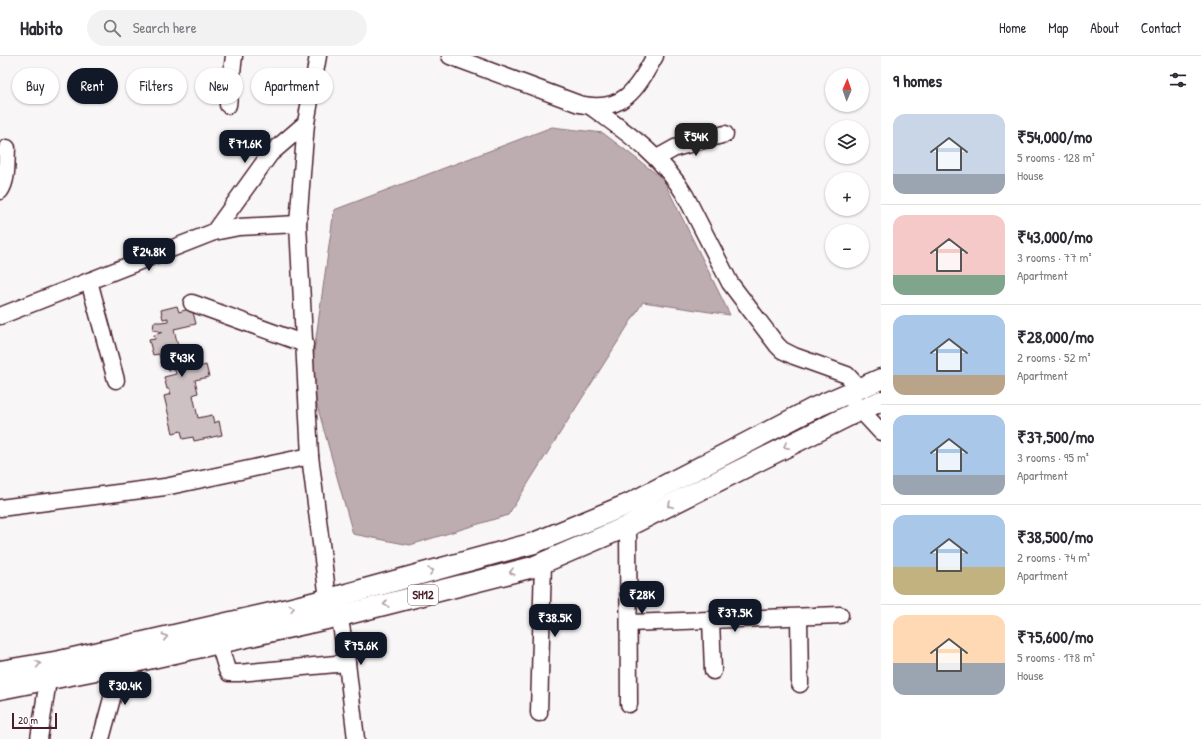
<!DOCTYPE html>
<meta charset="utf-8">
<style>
body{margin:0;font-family:"Patrick Hand",sans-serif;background:#f2f2f3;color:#2b2b33;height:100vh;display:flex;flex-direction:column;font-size:15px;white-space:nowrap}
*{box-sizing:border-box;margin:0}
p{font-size:13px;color:#7c7c81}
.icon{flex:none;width:22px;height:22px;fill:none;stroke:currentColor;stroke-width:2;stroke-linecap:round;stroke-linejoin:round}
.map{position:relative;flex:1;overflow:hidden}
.sheet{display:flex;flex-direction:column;background:#fff;width:320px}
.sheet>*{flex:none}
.hud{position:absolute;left:12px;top:12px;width:380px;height:36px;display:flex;gap:8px}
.needle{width:26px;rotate:2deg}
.tools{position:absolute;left:825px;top:12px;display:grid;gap:8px}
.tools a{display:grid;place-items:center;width:44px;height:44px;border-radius:50%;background:#fff;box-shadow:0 1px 3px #0004;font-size:20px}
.scale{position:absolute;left:12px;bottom:10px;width:45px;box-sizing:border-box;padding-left:4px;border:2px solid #4a1f2b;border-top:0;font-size:11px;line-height:14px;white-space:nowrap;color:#4a1f2b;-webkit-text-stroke:3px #fff;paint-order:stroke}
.price{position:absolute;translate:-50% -34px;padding:0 9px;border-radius:8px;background:#111827;color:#fff;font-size:13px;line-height:26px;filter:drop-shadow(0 1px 2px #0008)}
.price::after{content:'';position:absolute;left:50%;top:24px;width:12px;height:9px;margin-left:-6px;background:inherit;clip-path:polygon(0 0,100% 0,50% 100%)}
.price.selected{background:#222;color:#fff}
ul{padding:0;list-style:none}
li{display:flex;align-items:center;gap:12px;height:100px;padding:0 12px}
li+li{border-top:1px solid #e1e1e2}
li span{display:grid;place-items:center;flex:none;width:112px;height:80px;border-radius:12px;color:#555}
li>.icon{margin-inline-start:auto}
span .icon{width:48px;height:48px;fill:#fffc;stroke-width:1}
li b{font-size:17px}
h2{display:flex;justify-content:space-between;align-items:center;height:48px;padding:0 12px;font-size:17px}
.chip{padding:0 14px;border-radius:18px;background:#fff;box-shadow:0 1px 3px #0004;font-size:14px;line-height:36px}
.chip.selected{background:#111827;color:#fff}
header{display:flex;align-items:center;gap:24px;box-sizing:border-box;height:56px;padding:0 20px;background:#fff;border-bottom:1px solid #e1e1e2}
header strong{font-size:19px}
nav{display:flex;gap:22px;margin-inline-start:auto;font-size:14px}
.search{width:280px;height:36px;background:#f2f2f3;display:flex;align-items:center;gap:10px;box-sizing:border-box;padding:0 14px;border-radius:22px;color:#7c7c81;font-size:15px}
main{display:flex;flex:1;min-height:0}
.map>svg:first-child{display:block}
.water{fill:#bdadb0;stroke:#8f747b}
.building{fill:#cdc1c4;stroke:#4a1f2b}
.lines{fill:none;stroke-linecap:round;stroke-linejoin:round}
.minor-casing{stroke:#4a1f2b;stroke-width:19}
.major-casing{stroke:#4a1f2b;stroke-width:23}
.minor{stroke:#fff;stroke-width:16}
.major{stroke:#fff;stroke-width:20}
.oneway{stroke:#ae9aa0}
.labels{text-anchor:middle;stroke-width:3.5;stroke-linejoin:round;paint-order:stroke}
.shield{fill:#fff;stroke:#80626b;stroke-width:1}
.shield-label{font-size:12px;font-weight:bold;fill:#4a1f2b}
</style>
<header>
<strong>Habito</strong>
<div class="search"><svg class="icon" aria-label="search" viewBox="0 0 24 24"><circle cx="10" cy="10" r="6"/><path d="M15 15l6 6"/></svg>Search here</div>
<nav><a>Home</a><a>Map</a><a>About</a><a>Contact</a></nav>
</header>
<main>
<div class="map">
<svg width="881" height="683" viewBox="0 0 881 683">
<rect width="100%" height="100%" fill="#f8f6f7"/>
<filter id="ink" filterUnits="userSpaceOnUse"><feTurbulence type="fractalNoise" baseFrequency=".025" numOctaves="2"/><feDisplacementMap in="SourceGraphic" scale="8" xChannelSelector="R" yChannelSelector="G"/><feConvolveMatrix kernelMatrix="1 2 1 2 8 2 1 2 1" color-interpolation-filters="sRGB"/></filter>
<g filter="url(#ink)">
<path class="water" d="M 552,71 L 603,77 L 663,123 L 730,259 L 643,246 L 508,459 L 410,489 L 353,478 L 310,324 L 334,154 Z"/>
<path class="building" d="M 177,250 L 179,256 L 192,252 L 196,268 L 174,273 L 181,303 L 189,301 L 192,313 L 206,309 L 209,321 L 195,324 L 198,337 L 193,339 L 198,362 L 212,359 L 214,367 L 219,365 L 222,379 L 194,385 L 193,381 L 183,383 L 181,375 L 173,377 L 164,340 L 171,338 L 169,333 L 167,333 L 164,321 L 176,318 L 175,314 L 169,315 L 167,310 L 162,311 L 159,298 L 153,299 L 149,284 L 155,283 L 154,279 L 163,276 L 153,274 L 154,266 L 161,266 L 168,265 L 168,262 L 163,263 L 161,254 Z"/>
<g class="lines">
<g class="minor-casing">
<g id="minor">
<path d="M 318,0 L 306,67 L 298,168 L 310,400 L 328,543"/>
<path d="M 450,0 L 579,48 C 623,58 636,34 655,0"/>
<path d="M 228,49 L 234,0"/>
<path d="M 590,50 C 626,76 662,100 685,139 L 730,227 L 777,289 L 782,294 L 794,300 L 847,319 L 860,333"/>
<path d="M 657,102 L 675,92 L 725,78"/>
<path d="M 0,135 C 8,124 6,106 7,92"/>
<path d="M 214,176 L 270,98 L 306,67"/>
<path d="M 89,225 L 116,324"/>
<path d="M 192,247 L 305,288"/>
<path d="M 0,260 L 214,176 L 239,171 L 298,168"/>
<path d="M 854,347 L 881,376"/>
<path d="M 0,452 L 165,431 L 310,400"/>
<path d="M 628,470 L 629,648"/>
<path d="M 338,550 L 347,607 L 356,683"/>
<path d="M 799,561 L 800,628"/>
<path d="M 711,564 L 713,615"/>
<path d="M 629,567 L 840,559"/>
<path d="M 219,587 L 227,614 L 229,617 L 239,617 L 347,607"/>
<path d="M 539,657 L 543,506"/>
<path d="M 39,683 L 48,624"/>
<path d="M 101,683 L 121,609"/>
</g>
</g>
<g class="major-casing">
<g id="major">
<path d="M 0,615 L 60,605 L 280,555 L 336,541 L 534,487 L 631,447 L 814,352 L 881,323"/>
<path d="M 0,633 L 121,609 L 340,560 L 533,511 L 628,470 L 848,360 L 881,345"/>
</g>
</g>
<use href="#minor" class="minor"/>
<use href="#major" class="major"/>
</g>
<defs><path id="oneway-chevron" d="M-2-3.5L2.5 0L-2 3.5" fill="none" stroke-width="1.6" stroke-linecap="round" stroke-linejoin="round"/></defs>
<g class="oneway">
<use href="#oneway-chevron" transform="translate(786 390) rotate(153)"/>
<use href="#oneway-chevron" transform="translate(670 449) rotate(153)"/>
<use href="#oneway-chevron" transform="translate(431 515) rotate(-15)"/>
<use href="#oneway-chevron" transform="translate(512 516) rotate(166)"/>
<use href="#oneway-chevron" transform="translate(386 548) rotate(166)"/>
<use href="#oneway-chevron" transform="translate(292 552) rotate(-14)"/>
<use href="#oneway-chevron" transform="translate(165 581) rotate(-13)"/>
<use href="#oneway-chevron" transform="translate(38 608) rotate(-10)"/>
</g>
</g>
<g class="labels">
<rect class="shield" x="408" y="529" width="30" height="20" rx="3"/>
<g class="shield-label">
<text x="423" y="543">SH12</text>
</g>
</g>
</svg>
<div class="tools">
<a><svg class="needle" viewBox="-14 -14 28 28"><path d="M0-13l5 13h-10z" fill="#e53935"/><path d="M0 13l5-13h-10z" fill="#7c7c81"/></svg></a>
<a><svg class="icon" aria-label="layers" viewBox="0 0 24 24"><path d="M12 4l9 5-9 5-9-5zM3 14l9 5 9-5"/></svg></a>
<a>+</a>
<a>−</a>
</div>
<div class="scale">20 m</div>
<b class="price selected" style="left:696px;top:101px">₹54K</b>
<b class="price" style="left:245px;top:108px">₹71.6K</b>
<b class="price" style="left:149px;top:216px">₹24.8K</b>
<b class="price" style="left:182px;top:322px">₹43K</b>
<b class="price" style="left:642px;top:559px">₹28K</b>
<b class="price" style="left:735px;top:577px">₹37.5K</b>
<b class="price" style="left:555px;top:582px">₹38.5K</b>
<b class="price" style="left:361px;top:610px">₹75.6K</b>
<b class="price" style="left:125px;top:650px">₹30.4K</b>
<div class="hud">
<a class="chip">Buy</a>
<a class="chip selected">Rent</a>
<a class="chip">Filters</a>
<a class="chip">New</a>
<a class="chip">Apartment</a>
</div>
</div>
<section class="sheet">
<h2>9 homes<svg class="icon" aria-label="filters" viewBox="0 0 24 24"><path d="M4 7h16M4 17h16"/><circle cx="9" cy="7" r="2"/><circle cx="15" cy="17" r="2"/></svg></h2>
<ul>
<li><span style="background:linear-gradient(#c9d6e8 75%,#9aa5b1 0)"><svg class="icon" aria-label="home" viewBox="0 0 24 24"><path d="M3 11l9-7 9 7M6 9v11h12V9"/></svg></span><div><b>₹54,000/mo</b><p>5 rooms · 128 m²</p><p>House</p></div></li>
<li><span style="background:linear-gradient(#f6c9c9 75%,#7fa58c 0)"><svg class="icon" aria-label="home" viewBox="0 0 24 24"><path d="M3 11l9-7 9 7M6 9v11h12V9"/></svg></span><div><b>₹43,000/mo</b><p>3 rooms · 77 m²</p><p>Apartment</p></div></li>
<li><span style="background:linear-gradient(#a9c7e8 75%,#b9a48a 0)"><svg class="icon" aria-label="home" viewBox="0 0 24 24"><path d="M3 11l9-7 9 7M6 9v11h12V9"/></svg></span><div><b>₹28,000/mo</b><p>2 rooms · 52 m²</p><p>Apartment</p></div></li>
<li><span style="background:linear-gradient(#a9c7e8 75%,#9aa5b1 0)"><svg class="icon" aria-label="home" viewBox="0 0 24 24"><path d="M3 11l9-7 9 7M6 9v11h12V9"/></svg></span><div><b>₹37,500/mo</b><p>3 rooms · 95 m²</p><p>Apartment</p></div></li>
<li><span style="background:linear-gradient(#a9c7e8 65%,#c2b280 0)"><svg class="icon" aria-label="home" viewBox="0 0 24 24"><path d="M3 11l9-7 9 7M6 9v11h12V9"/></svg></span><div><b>₹38,500/mo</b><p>2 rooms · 74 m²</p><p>Apartment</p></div></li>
<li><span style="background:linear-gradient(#ffd9b3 60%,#9aa5b1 0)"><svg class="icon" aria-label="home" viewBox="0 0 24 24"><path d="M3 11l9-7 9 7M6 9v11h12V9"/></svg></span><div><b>₹75,600/mo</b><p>5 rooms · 178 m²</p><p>House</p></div></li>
</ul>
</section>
</main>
